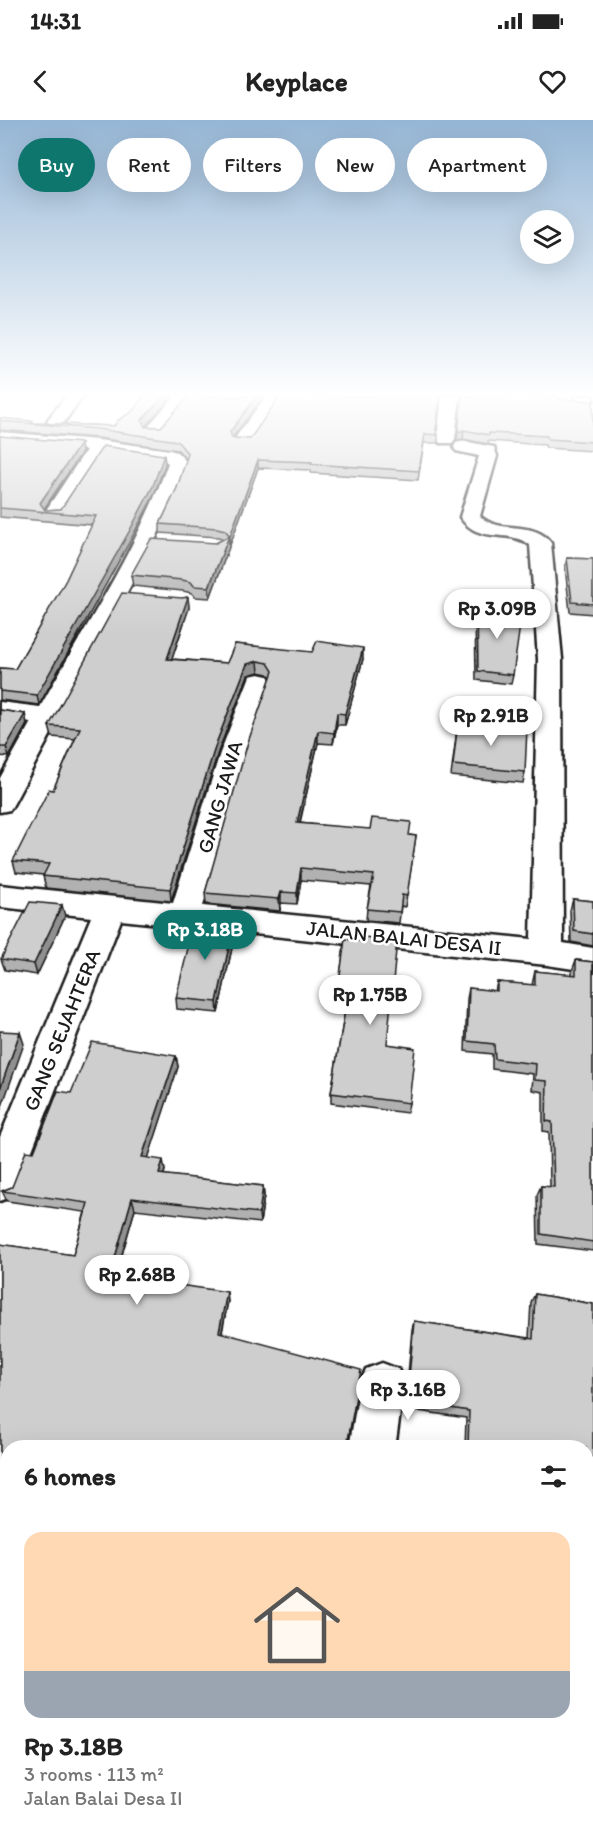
<!DOCTYPE html>
<meta charset="utf-8">
<style>
body{margin:0;font-family:Itim,sans-serif;background:#f2f2f2;color:#222;height:100vh;display:flex;flex-direction:column;font-size:22px;white-space:nowrap}
*{box-sizing:border-box;margin:0}
p{font-size:20px;color:#767676}
.icon{flex:none;width:33px;height:33px;fill:none;stroke:currentColor;stroke-width:2;stroke-linecap:round;stroke-linejoin:round}
.map{position:relative;flex:1;overflow:hidden}
.sheet{position:absolute;left:0px;top:1320px;width:594px;height:402px;display:flex;flex-direction:column;background:#fff;border-radius:24px 24px 0 0;box-shadow:0 6px 24px #0002}
.sheet>*{flex:none}
.banner{position:absolute;left:18px;top:18px;width:558px;height:54px;display:flex;gap:12px}
.fabs{position:absolute;left:520px;top:90px;display:grid;gap:12px}
.fabs a{display:grid;place-items:center;width:54px;height:54px;border-radius:50%;background:#fff;box-shadow:0 6px 24px #0002;font-size:30px}
.price{position:absolute;translate:-50% -51px;padding:0 14px;border-radius:21px;background:#fff;color:#222;font-size:20px;line-height:39px;filter:drop-shadow(0 2px 3px #0008)}
.price::after{content:'';position:absolute;left:50%;top:36px;width:18px;height:14px;margin-left:-9px;background:inherit;clip-path:polygon(0 0,100% 0,50% 100%)}
.price.active{background:#0f766e;color:#fff}
ul{padding:0;list-style:none}
li{display:grid;align-content:center;gap:12px;height:318px;padding:0 24px}
li+li{border-top:2px solid #e0e0e0}
li span{display:grid;place-items:center;height:186px;border-radius:18px;color:#555}
li>.icon{margin-inline-start:auto}
span .icon{width:108px;height:108px;fill:#fffc;stroke-width:1}
li b{font-size:26px}
h2{display:flex;justify-content:space-between;align-items:center;height:72px;padding:0 24px;font-size:26px}
.chip{padding:0 21px;border-radius:27px;background:#fff;box-shadow:0 6px 24px #0002;font-size:21px;line-height:54px}
.chip.active{background:#0f766e;color:#fff}
.status{display:flex;justify-content:space-between;align-items:center;height:42px;padding:0 30px;background:#fff;direction:ltr}
.status svg{height:16px;fill:currentColor}
header{display:flex;justify-content:space-between;align-items:center;height:78px;padding:0 24px;background:#fff;font-size:27px;font-weight:800}
.map>svg:first-child{display:block}
.lines{fill:none;stroke-linecap:round;stroke-linejoin:round}
.street-casing{stroke:#1c1c1c;stroke-width:5}
.street{fill:#fff;fill-rule:evenodd}
.wall{fill:#b1b1b1;stroke:#1c1c1c;stroke-width:1.5}
.shaded-wall{fill:#909090;stroke:#1c1c1c;stroke-width:1.5}
.building{fill:#cecece;stroke:#1c1c1c;stroke-width:1.5}
.labels{text-anchor:middle;stroke-width:5;stroke-linejoin:round;paint-order:stroke}
.street-label{font-size:21px;fill:#1c1c1c;stroke:#fff}
</style>
<div class="status"><b>14:31</b><svg viewBox="0 0 49 12"><path d="M0 12V9h3v3zM5 12V6h3v6zM10 12V3h3v9zM15 12V0h3v12zM26 1h20v11H26zM47 4h2v5h-2z"/></svg></div>
<header><svg class="icon" aria-label="back" viewBox="0 0 24 24"><path d="M15 5l-7 7 7 7"/></svg>Keyplace<svg class="icon" aria-label="heart" viewBox="0 0 24 24"><path d="M12 20l-8-8c-3-5 5-10 8-4 3-6 11-1 8 4z"/></svg></header>
<div class="map">
<svg width="593" height="1722" viewBox="0 0 593 1722">
<rect width="100%" height="100%" fill="#fff"/>
<filter id="ink" filterUnits="userSpaceOnUse"><feTurbulence type="fractalNoise" baseFrequency=".0167" numOctaves="2"/><feDisplacementMap in="SourceGraphic" scale="12" xChannelSelector="R" yChannelSelector="G"/><feConvolveMatrix kernelMatrix="1 2 1 2 8 2 1 2 1" color-interpolation-filters="sRGB"/></filter>
<g filter="url(#ink)">
<g class="lines">
<g class="street-casing">
<g id="street">
<path d="M 66,276 L 83,276 L 62,305 L 50,305 L 47,301 Z"/>
<path d="M 175,276 L 193,276 L 160,314 L 148,314 L 145,310 L 148,306 Z"/>
<path d="M 266,276 L 283,276 L 248,326 L 234,326 L 232,322 Z"/>
<path d="M 442,276 L 460,276 L 455,319 L 452,323 L 440,323 L 437,319 Z"/>
<path d="M 575,276 L 593,276 L 593,281 L 578,280 Z"/>
<path d="M 0,312 L 98,320 L 170,330 L 177,332 L 187,342 L 176,376 L 155,420 L 14,683 L 10,690 L 0,692 L 0,658 L 31,602 L 0,598 L 0,582 L 40,587 C 84,508 137,429 168,343 L 165,341 L 103,332 L 61,397 L 47,397 L 44,393 L 86,330 L 0,322 Z"/>
<path d="M 463,321 L 494,327 L 497,336 L 480,396 C 499,415 534,399 551,423 L 562,539 L 563,823 L 593,828 L 593,852 L 547,845 L 121,800 L 19,1064 L 14,1076 L 0,1081 L 0,1017 L 91,797 L 0,787 L 0,765 L 173,783 L 220,633 L 250,556 L 259,554 L 268,556 L 271,561 L 246,633 L 203,786 L 531,819 L 538,539 L 530,425 C 508,408 479,425 460,397 L 479,336 L 456,331 L 454,327 L 456,323 Z"/>
<path d="M 382,1243 L 398,1249 L 404,1265 L 395,1328 L 349,1328 L 360,1265 L 366,1249 Z"/>
<path d="M 0,1617 L 8,1619 L 8,1673 L 0,1671 Z"/>
<path d="M 210,1714 L 340,1714 L 339,1722 L 213,1722 Z"/>
</g>
</g>
<use href="#street" class="street"/>
</g>
<g class="wall">
<path d="M 172,276 L 145,306 L 161,307 L 189,276 L 264,276 L 232,318 L 250,319 L 440,276 L 436,310 L 438,315 L 438,323 L 424,323 L 418,360 L 311,353 L 311,350 L 258,348 L 230,425 L 229,424 L 229,427 L 210,478 L 195,477 L 192,473 L 183,471 L 133,466 L 131,455 L 216,423 L 224,419 L 218,417 L 160,413 L 160,404 L 177,368 L 187,340 L 178,330 L 98,318 L 0,310 L 0,298 L 33,303 L 114,306 Z"/>
<path d="M 462,276 L 556,276 L 557,279 L 593,281 L 593,331 L 546,328 L 545,325 L 488,321 L 488,324 L 463,319 L 457,320 Z"/>
<path d="M 0,316 L 82,332 L 44,389 L 45,390 L 61,389 L 164,335 L 165,344 L 154,375 L 131,419 L 39,585 L 0,580 L 0,548 L 15,549 L 66,460 L 92,405 L 0,397 Z"/>
<path d="M 567,438 L 593,439 L 593,494 L 570,492 L 565,447 Z"/>
<path d="M 188,477 L 189,488 L 172,539 L 227,543 L 235,524 L 363,539 L 345,605 L 337,605 L 333,624 L 318,623 L 300,703 L 416,716 L 405,787 L 401,786 L 399,803 L 366,800 L 367,789 L 371,766 L 301,760 L 297,784 L 281,783 L 280,791 L 206,784 L 205,773 L 271,557 L 268,554 L 259,552 L 248,555 L 218,632 L 171,781 L 46,768 L 43,756 L 43,755 L 16,752 L 13,741 L 53,670 L 75,619 L 52,617 L 49,606 L 182,478 Z"/>
<path d="M 477,484 L 513,555 L 511,564 L 476,560 L 475,493 Z"/>
<path d="M 0,590 L 25,594 L 27,604 L 9,637 L 0,636 Z"/>
<path d="M 458,601 L 525,652 L 523,663 L 451,656 Z"/>
<path d="M 573,779 L 593,781 L 593,826 L 571,822 L 570,790 Z"/>
<path d="M 65,796 L 37,855 L 5,850 L 1,839 Z"/>
<path d="M 235,814 L 218,893 L 177,889 L 176,878 Z"/>
<path d="M 345,819 L 409,983 L 407,993 L 331,983 L 331,973 L 345,890 L 336,889 L 337,878 Z"/>
<path d="M 576,840 L 593,842 L 593,1131 L 538,1124 L 537,1075 L 541,1066 L 550,1067 L 549,1012 L 543,1011 L 543,972 L 532,970 L 533,954 L 492,949 L 492,934 L 465,931 L 467,879 L 469,868 L 495,871 L 497,862 L 532,865 L 535,851 L 572,855 L 572,851 Z"/>
<path d="M 176,936 L 178,947 L 148,1038 L 165,1050 L 164,1055 L 263,1066 L 264,1076 L 260,1103 L 135,1089 L 116,1156 L 228,1181 L 222,1213 L 348,1321 L 8,1328 L 8,1478 L 0,1502 L 0,1124 L 73,1135 L 85,1092 L 7,1081 L 2,1071 L 12,1067 L 71,973 Z"/>
<path d="M 535,1174 L 593,1184 L 593,1373 L 586,1371 L 586,1328 L 465,1328 L 466,1298 L 405,1289 L 412,1209 L 414,1201 L 529,1218 L 531,1182 Z"/>
<path d="M 564,1714 L 586,1714 L 593,1722 L 564,1722 Z"/>
</g>
<g class="shaded-wall">
<path d="M 164,276 L 172,276 L 143,309 L 142,300 Z"/>
<path d="M 257,276 L 264,276 L 230,321 L 230,312 Z"/>
<path d="M 464,310 L 463,319 L 457,320 L 458,312 Z"/>
<path d="M 81,323 L 82,332 L 42,392 L 40,383 Z"/>
<path d="M 164,335 L 165,344 L 154,375 L 131,419 L 39,585 L 37,575 Z"/>
<path d="M 258,340 L 258,348 L 230,425 L 230,416 Z"/>
<path d="M 229,416 L 229,427 L 210,478 L 209,467 Z"/>
<path d="M 188,477 L 189,488 L 168,550 L 167,539 Z"/>
<path d="M 363,528 L 363,539 L 345,605 L 345,594 Z"/>
<path d="M 258,541 L 259,552 L 248,555 L 218,632 L 171,781 L 170,769 L 217,621 L 247,544 Z"/>
<path d="M 337,593 L 337,605 L 333,624 L 334,613 Z"/>
<path d="M 25,594 L 27,604 L 9,637 L 6,627 Z"/>
<path d="M 318,611 L 318,623 L 297,714 L 297,703 Z"/>
<path d="M 301,748 L 301,760 L 297,784 L 297,773 Z"/>
<path d="M 281,772 L 281,783 L 280,791 L 279,779 Z"/>
<path d="M 62,785 L 65,796 L 37,855 L 34,844 Z"/>
<path d="M 234,803 L 235,814 L 218,893 L 217,882 Z"/>
<path d="M 20,912 L 24,924 L 0,992 L 0,969 Z"/>
<path d="M 176,936 L 178,947 L 145,1048 L 142,1037 Z"/>
<path d="M 163,1040 L 165,1050 L 161,1065 L 159,1054 Z"/>
<path d="M 263,1066 L 264,1076 L 260,1103 L 259,1093 Z"/>
<path d="M 132,1078 L 135,1089 L 113,1165 L 110,1155 Z"/>
<path d="M 227,1172 L 228,1181 L 220,1221 L 219,1212 Z"/>
<path d="M 5,1461 L 8,1463 L 8,1478 L 0,1502 L 0,1478 Z"/>
</g>
<g class="building">
<path d="M 144,276 L 164,276 L 142,300 L 145,307 L 161,307 L 189,276 L 257,276 L 230,312 L 232,318 L 250,319 L 280,276 L 440,276 L 436,310 L 438,315 L 425,314 L 419,351 L 311,344 L 312,342 L 258,340 L 230,416 L 225,410 L 217,408 L 160,404 L 177,368 L 188,334 L 177,321 L 97,309 L 0,301 L 0,298 L 33,301 L 31,303 L 114,306 L 118,300 L 132,292 Z"/>
<path d="M 462,276 L 556,276 L 557,279 L 593,281 L 593,322 L 548,319 L 547,316 L 489,313 L 489,315 L 464,310 L 458,312 Z"/>
<path d="M 0,316 L 81,323 L 40,383 L 45,390 L 61,389 L 103,326 L 164,335 L 153,366 L 130,410 L 37,575 L 0,571 L 0,548 L 15,549 L 66,460 L 96,396 L 0,388 Z"/>
<path d="M 229,416 L 209,467 L 194,466 L 191,462 L 182,460 L 131,455 L 151,419 L 216,423 Z"/>
<path d="M 567,438 L 593,439 L 593,484 L 572,482 Z"/>
<path d="M 122,473 L 182,478 L 188,477 L 167,539 L 227,543 L 235,524 L 312,532 L 317,521 L 363,528 L 345,594 L 337,593 L 334,613 L 318,611 L 297,703 L 370,709 L 372,698 L 411,702 L 409,715 L 416,716 L 407,776 L 402,775 L 400,792 L 367,789 L 374,755 L 301,748 L 297,773 L 281,772 L 279,779 L 205,773 L 248,622 L 273,551 L 268,543 L 258,541 L 247,544 L 217,621 L 170,769 L 43,756 L 49,744 L 13,741 L 49,669 L 53,670 L 80,608 L 49,606 Z"/>
<path d="M 477,484 L 506,486 L 507,497 L 521,498 L 513,555 L 478,551 Z"/>
<path d="M 0,590 L 25,594 L 6,627 L 0,627 Z"/>
<path d="M 458,601 L 527,608 L 525,652 L 453,645 Z"/>
<path d="M 573,779 L 593,781 L 593,814 L 574,811 Z"/>
<path d="M 30,782 L 62,785 L 34,844 L 1,839 Z"/>
<path d="M 195,799 L 234,803 L 217,882 L 176,878 Z"/>
<path d="M 362,817 L 397,820 L 387,924 L 415,928 L 409,983 L 331,973 L 347,879 L 337,878 L 345,819 L 361,821 Z"/>
<path d="M 576,840 L 593,842 L 593,1122 L 541,1114 L 541,1066 L 554,1067 L 552,1002 L 546,1001 L 547,961 L 535,960 L 536,944 L 495,939 L 494,924 L 467,921 L 469,868 L 497,871 L 497,862 L 535,865 L 535,851 L 576,855 Z"/>
<path d="M 0,911 L 20,912 L 0,969 Z"/>
<path d="M 92,922 L 176,936 L 142,1037 L 163,1040 L 159,1054 L 263,1066 L 259,1093 L 132,1078 L 110,1155 L 227,1172 L 219,1212 L 361,1250 L 348,1320 L 352,1323 L 351,1328 L 8,1328 L 8,1462 L 5,1461 L 0,1478 L 0,1124 L 73,1135 L 88,1083 L 2,1071 L 12,1067 L 26,1031 L 34,1032 L 58,971 L 71,973 Z"/>
<path d="M 535,1174 L 593,1184 L 593,1365 L 586,1364 L 586,1328 L 468,1328 L 469,1291 L 407,1281 L 414,1201 L 533,1219 Z"/>
<path d="M 0,1531 L 8,1533 L 8,1611 L 0,1609 Z"/>
<path d="M 586,1590 L 593,1591 L 593,1722 L 570,1722 L 570,1714 L 586,1714 Z"/>
</g>
</g>
<linearGradient id="sky" x2="0" y2="1"><stop stop-color="#95b6d5"/><stop offset="0.53" stop-color="#fff"/><stop offset="1" stop-color="#fff" stop-opacity="0"/></linearGradient>
<rect width="593" height="517" fill="url(#sky)"/>
<g class="labels">
<g class="street-label">
<text transform="translate(220 677) rotate(-74)" y="7">GANG JAWA</text>
<text transform="translate(404 818) rotate(6)" y="7">JALAN BALAI DESA II</text>
<text transform="translate(62 910) rotate(-68)" y="7">GANG SEJAHTERA</text>
</g>
</g>
</svg>
<div class="fabs">
<a><svg class="icon" aria-label="layers" viewBox="0 0 24 24"><path d="M12 4l9 5-9 5-9-5zM3 14l9 5 9-5"/></svg></a>
</div>
<b class="price" style="left:497px;top:520px">Rp 3.09B</b>
<b class="price" style="left:491px;top:627px">Rp 2.91B</b>
<b class="price active" style="left:205px;top:841px">Rp 3.18B</b>
<b class="price" style="left:370px;top:906px">Rp 1.75B</b>
<b class="price" style="left:137px;top:1186px">Rp 2.68B</b>
<b class="price" style="left:408px;top:1301px">Rp 3.16B</b>
<div class="banner">
<a class="chip active">Buy</a>
<a class="chip">Rent</a>
<a class="chip">Filters</a>
<a class="chip">New</a>
<a class="chip">Apartment</a>
</div>
<section class="sheet">
<h2>6 homes<svg class="icon" aria-label="filters" viewBox="0 0 24 24"><path d="M4 7h16M4 17h16"/><circle cx="9" cy="7" r="2"/><circle cx="15" cy="17" r="2"/></svg></h2>
<ul>
<li><span style="background:linear-gradient(#ffd9b3 75%,#9aa5b1 0)"><svg class="icon" aria-label="home" viewBox="0 0 24 24"><path d="M3 11l9-7 9 7M6 9v11h12V9"/></svg></span><div><b>Rp 3.18B</b><p>3 rooms · 113 m²</p><p>Jalan Balai Desa II</p></div></li>
</ul>
</section>
</div>
